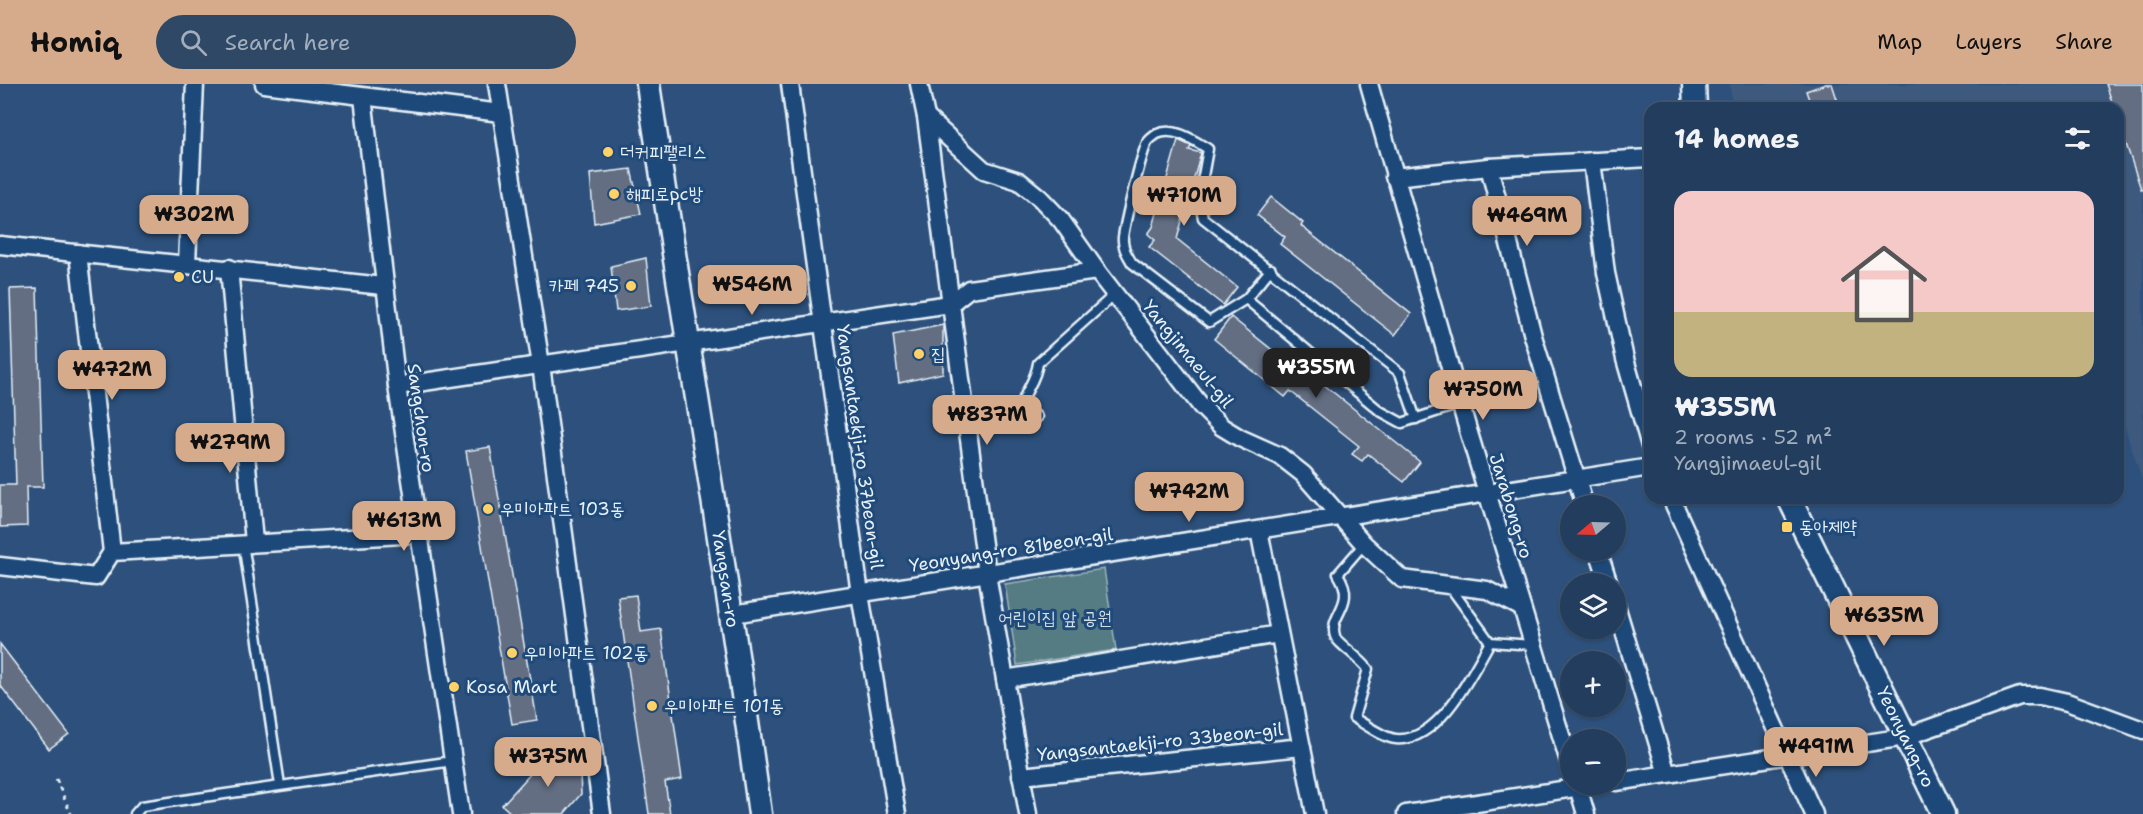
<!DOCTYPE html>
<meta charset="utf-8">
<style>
body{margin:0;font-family:"Shantell Sans","Poor Story",sans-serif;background:#2e4866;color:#f1f3f6;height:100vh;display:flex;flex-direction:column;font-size:22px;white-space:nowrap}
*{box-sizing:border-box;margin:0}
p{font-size:20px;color:#a2aebc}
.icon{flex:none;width:33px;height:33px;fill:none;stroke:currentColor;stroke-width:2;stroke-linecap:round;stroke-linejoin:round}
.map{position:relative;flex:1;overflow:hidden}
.panel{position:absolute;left:1644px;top:18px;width:480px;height:402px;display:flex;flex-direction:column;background:#223d5d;border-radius:18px;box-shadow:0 2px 4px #0004,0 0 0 2px #3f5672}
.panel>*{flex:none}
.needle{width:39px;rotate:251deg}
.tools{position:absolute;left:1560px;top:411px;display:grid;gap:12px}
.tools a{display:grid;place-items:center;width:66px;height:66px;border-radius:50%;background:#223d5d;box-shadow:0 2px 4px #0004,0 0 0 2px #3f5672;font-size:30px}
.price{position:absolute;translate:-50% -51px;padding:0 14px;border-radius:12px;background:#d6ab8b;color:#111;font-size:20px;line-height:39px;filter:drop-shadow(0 2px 3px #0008)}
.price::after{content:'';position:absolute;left:50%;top:36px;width:18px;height:14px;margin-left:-9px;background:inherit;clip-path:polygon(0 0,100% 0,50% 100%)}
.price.on{background:#222;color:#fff}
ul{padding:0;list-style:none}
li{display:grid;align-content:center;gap:12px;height:318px;padding:0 30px}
li span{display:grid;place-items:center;height:186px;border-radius:18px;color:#555}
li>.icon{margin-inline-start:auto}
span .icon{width:108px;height:108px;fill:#fffc;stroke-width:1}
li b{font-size:26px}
h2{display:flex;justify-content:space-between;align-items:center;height:72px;padding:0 30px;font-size:26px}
header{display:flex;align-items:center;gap:36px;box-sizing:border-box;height:84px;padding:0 30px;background:#d6ab8b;color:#111}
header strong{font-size:28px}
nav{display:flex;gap:33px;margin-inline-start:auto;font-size:21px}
.search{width:420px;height:54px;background:#2e4866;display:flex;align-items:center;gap:15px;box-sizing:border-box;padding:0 21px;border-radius:33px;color:#a2aebc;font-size:22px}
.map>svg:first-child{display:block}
.built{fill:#3d5a7e}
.green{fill:#557c82;stroke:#9eb6bd;stroke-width:1.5}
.building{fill:#636e83;stroke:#e8f1f8;stroke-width:1.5}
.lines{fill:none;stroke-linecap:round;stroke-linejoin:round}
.lane-casing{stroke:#e8f1f8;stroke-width:13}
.street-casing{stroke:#e8f1f8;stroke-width:21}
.secondary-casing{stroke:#e8f1f8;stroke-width:27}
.path{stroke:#e8f1f8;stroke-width:3;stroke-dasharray:4.5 4.5;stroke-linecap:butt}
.lane{stroke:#1f4a7a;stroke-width:8}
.street{stroke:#1f4a7a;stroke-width:16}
.secondary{stroke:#1f4a7a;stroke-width:22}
.poi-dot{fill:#ffd166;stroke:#1f4a7a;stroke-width:2}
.labels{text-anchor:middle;stroke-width:6;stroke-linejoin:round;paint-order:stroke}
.poi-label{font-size:18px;fill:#e8f1f8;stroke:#1f4a7a;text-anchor:start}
.street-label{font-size:18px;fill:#e8f1f8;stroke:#1f4a7a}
.park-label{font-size:18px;fill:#d2dfe6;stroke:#1f4a7a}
</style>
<header>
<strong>Homiq</strong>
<div class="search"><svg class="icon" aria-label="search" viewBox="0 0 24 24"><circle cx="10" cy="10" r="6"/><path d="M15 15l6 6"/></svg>Search here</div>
<nav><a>Map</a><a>Layers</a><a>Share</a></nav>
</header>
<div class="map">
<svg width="2143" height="730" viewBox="0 0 2143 730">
<rect width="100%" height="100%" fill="#2d517c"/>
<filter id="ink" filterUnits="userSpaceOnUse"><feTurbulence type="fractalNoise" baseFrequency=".0167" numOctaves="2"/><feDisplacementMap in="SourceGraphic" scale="12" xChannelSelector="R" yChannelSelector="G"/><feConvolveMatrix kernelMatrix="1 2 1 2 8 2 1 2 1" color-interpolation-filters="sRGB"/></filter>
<g filter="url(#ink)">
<path class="built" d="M 1730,0 L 2143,0 L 2143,398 L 2118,323 L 2118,24 L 1732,24 Z"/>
<path class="green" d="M 1104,485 L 1116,566 L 1017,581 L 1005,500 Z"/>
<g class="building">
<path d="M 1826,0 L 1832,0 L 1840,24 L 1812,24 L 1806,7 Z"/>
<path d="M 2106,0 L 2143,0 L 2143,105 L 2141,105 L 2118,36 L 2118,24 L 2114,24 Z"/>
<path d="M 1178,56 L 1191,62 L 1189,66 L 1201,69 L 1177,155 L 1237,203 L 1223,221 L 1149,163 L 1155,156 L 1148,150 L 1153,143 Z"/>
<path d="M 631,85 L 641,130 L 594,139 L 590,90 Z"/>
<path d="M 1271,113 L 1303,139 L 1301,142 L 1411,230 L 1395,251 L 1280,160 L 1285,153 L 1257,131 Z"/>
<path d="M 646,174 L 651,222 L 616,227 L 611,182 Z"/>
<path d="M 37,204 L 43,403 L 26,403 L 27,442 L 0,443 L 0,401 L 16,401 L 10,205 Z"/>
<path d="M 1231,233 L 1300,288 L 1303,284 L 1420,378 L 1404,398 L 1368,370 L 1362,377 L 1352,370 L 1359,362 L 1290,307 L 1285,313 L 1214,255 Z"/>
<path d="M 943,241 L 943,289 L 899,299 L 893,251 Z"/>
<path d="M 490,363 L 537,636 L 512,640 L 466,367 Z"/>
<path d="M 636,511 L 641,548 L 661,545 L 682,695 L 665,698 L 670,730 L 649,730 L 618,513 Z"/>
<path d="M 0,560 L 69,650 L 49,665 L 0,601 Z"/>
<path d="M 579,672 L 581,710 L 564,730 L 512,730 L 502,721 L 544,675 Z"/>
</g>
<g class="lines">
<g class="lane-casing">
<g id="lane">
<path d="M 1271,185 L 1246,215 L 1380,327 L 1402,339 L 1460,320"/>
<path d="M 1246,215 L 1209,238 L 1132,179 C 1127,170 1122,163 1123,153 C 1125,138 1141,71 1147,59 C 1149,56 1154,52 1157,50 C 1174,42 1195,57 1208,65 L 1199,114 L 1203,134 L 1400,289 L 1416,335"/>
<path d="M 1037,333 L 1022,319 C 1027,304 1036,295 1038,279 L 1115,210"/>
<path d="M 243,459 L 280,701"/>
<path d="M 1364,460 L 1338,490 C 1358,521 1328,530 1335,552 C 1336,558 1360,574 1368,585 L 1354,634 C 1365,640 1383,654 1396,655 C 1439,659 1473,588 1490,558"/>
<path d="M 1450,503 L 1490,558 L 1533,561"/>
<path d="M 135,730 L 142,722 L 453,677"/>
</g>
</g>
<g class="street-casing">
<g id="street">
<path d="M 264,0 L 501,29"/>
<path d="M 497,0 L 541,281 L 602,730"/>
<path d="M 790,0 L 860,510 L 897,730"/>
<path d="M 919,0 L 926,33 L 987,490 L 1028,730"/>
<path d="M 1369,0 L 1468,346 L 1570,681"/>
<path d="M 363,13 L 397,302 L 461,730"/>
<path d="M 926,33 L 984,86 L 1019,97 L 1040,114 L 1061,136 L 1097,187 L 1201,322 L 1222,343 L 1240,354 L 1280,372 L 1303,390 L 1364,460 L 1402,495 L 1487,506 L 1520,523"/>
<path d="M 1592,77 L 1606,189 L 1625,275 L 1650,362"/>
<path d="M 1489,83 L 1533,252 L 1585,422"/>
<path d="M 1394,93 L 1489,83 L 1650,74"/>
<path d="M 0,161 L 383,202"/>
<path d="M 78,169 L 112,468"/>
<path d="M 187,179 L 195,0"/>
<path d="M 229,184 L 254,458"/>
<path d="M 397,302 L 950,220 L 969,205 L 1097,187"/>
<path d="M 1671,414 L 1814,730"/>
<path d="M 1259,446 L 1315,730"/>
<path d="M 1598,466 L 1609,500"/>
<path d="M 0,482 L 96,493 L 112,468 L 419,450"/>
<path d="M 1616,521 L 1667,690"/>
<path d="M 733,530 L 1650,383"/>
<path d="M 1005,595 L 1279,550"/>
<path d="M 1021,692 L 1302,663"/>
<path d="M 1616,698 L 1905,653 L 2020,612 L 2040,612 L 2067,618 L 2143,646"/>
<path d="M 1577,700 L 1586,730"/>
<path d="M 1406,730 L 1600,700"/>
</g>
</g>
<g class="secondary-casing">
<g id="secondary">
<path id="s1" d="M 648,0 C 684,244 727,486 760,730"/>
<path d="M 1694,0 L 1695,24"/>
<path id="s2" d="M 1789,414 L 1943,730"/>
</g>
</g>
<path class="path" d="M 56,695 L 71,730"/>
<use href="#lane" class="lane"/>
<use href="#street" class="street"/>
<use href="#secondary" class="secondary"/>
</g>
</g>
<g class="poi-dot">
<circle cx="608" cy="68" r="6"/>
<circle cx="614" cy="110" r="6"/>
<circle cx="179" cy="193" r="6"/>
<circle cx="631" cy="202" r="6"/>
<circle cx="919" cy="270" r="6"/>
<circle cx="488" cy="425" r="6"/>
<rect x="1781" y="437" width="12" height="12" rx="3"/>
<circle cx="512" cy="569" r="6"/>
<circle cx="454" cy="603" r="6"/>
<circle cx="652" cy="622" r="6"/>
</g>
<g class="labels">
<g class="poi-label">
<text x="620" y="74">더커피팰리스</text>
<text x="626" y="116">해피로pc방</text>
<text x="191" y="199">CU</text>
<text x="619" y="208" text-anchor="end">카페 745</text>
<text x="931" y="276">집</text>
<text x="500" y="431">우미아파트 103동</text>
<text x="1799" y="449">동아제약</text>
<text x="524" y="575">우미아파트 102동</text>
<text x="466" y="609">Kosa Mart</text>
<text x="664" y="628">우미아파트 101동</text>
</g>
<g class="street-label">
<text transform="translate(1188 270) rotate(51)" y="6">Yangjimaeul-gil</text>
<text transform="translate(421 334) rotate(82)" y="6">Sangchon-ro</text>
<text transform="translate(860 363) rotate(82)" y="6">Yangsantaekji-ro 37beon-gil</text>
<text transform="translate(1511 422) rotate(73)" y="6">Jarabong-ro</text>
<text transform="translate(1011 466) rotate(-9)" y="6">Yeonyang-ro 81beon-gil</text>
<text dy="6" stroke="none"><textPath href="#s1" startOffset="501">Yangsan-ro</textPath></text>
<text dy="6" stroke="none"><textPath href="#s2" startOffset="266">Yeonyang-ro</textPath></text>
<text transform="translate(1160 658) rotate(-6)" y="6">Yangsantaekji-ro 33beon-gil</text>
</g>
<g class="park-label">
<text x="1055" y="540">어린이집 앞 공원</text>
</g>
</g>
</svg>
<div class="tools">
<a><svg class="needle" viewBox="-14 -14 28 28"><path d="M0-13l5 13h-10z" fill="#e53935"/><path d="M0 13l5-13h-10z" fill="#a2aebc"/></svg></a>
<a><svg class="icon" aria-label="layers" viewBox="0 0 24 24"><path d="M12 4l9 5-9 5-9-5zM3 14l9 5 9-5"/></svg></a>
<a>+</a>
<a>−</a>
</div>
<b class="price" style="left:1184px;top:143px">₩710M</b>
<b class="price" style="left:194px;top:162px">₩302M</b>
<b class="price" style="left:1527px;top:163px">₩469M</b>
<b class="price" style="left:752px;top:232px">₩546M</b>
<b class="price on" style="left:1316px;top:315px">₩355M</b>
<b class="price" style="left:112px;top:317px">₩472M</b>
<b class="price" style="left:1483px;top:337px">₩750M</b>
<b class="price" style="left:987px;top:362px">₩837M</b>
<b class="price" style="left:230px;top:390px">₩279M</b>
<b class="price" style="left:1189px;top:439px">₩742M</b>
<b class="price" style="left:404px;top:468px">₩613M</b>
<b class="price" style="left:1884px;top:563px">₩635M</b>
<b class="price" style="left:1816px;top:694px">₩491M</b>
<b class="price" style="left:548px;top:704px">₩375M</b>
<section class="panel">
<h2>14 homes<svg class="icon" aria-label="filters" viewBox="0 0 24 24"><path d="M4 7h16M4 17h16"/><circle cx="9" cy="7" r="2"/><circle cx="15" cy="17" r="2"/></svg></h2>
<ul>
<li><span style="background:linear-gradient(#f6c9c9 65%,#c2b280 0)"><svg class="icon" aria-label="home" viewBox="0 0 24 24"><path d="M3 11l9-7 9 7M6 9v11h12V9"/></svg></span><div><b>₩355M</b><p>2 rooms · 52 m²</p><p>Yangjimaeul-gil</p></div></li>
</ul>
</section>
</div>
